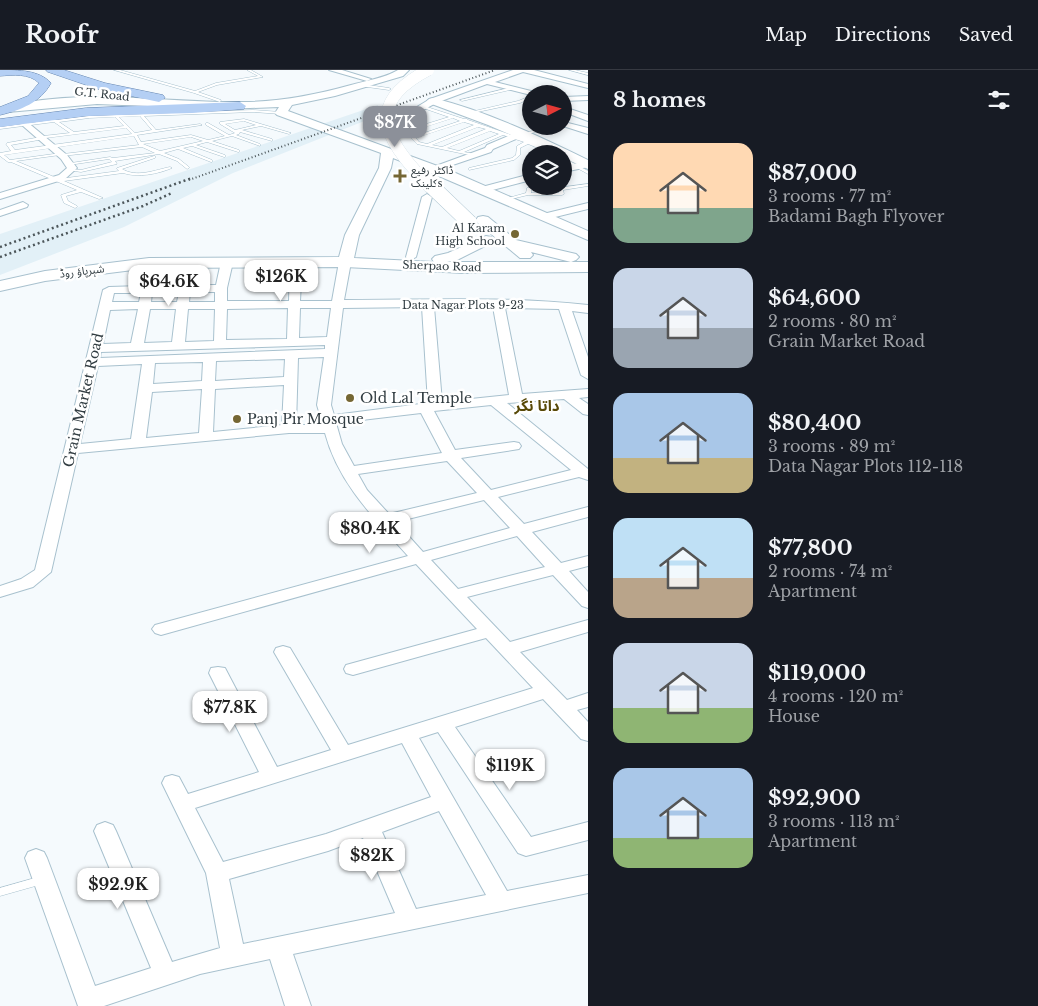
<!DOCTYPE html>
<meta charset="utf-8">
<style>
body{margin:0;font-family:"Libre Baskerville","Noto Sans Arabic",serif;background:#242831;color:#f1f3f6;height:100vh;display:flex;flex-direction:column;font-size:19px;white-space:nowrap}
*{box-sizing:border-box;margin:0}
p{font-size:16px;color:#9ea1a6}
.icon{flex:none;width:28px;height:28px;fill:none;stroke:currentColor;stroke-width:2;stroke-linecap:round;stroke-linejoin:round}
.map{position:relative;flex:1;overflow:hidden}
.sheet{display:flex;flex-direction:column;background:#171b24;width:450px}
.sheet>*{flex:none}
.needle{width:32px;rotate:84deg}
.controls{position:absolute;left:522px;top:15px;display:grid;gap:10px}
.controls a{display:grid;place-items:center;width:50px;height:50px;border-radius:50%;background:#171b24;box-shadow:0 2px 8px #0003;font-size:25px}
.price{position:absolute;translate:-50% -42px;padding:0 11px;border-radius:10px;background:#fff;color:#222;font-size:16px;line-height:32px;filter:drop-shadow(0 1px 2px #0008)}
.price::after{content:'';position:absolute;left:50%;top:30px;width:15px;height:11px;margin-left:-8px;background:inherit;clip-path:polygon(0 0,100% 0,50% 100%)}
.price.on{background:#8c9099;color:#fff}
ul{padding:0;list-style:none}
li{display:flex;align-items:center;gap:15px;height:125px;padding:0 25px}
li span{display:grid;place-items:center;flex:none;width:140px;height:100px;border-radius:15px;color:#555}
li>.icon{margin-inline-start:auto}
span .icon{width:60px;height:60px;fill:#fffc;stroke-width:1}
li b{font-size:21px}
h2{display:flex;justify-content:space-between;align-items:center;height:60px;padding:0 25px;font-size:21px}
header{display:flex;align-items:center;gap:30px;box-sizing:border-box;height:70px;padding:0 25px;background:#171b24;border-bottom:1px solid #363941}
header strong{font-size:24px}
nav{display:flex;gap:28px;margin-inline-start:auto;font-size:18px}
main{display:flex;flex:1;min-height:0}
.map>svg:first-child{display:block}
.built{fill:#e2f0f7}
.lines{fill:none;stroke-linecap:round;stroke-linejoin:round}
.lane-casing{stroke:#a8c1ce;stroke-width:1}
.street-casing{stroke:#a8c1ce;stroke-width:2}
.secondary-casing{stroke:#a8c1ce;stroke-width:2}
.primary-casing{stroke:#6687b1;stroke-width:1}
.lane{fill:#fff;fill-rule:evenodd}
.street{fill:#fff;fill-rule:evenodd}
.secondary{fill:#fff;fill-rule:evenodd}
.primary{fill:#b4cff4;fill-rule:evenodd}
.rail-far1{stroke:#4d575b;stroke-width:2;stroke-dasharray:1 2.5;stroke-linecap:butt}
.rail{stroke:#4d575b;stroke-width:2.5;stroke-dasharray:2 3;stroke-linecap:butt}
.secondary-bridge-far1-casing{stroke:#a8c1ce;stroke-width:12;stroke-linecap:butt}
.secondary-bridge-casing{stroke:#a8c1ce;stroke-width:16;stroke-linecap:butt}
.secondary-bridge-far1{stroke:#fff;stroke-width:12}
.secondary-bridge{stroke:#fff;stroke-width:15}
.poi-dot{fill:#756734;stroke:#fff;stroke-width:2}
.labels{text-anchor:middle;stroke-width:5;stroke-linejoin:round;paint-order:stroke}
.far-street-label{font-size:11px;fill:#323d42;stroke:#fff}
.far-poi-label{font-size:11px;fill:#323d42;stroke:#fff;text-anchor:start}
.poi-label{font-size:14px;fill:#323d42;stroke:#fff;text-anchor:start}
.street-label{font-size:14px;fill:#323d42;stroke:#fff}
.neighbourhood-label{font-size:15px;font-weight:bold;fill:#584907;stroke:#fff}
</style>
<header>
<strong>Roofr</strong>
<nav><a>Map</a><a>Directions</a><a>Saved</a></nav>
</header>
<main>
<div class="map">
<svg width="588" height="936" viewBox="0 0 588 936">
<rect width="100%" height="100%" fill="#f5fafd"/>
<path class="built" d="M 378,35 L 377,46 L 233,103 L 124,157 L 0,205 L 0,164 Z"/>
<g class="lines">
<g class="lane-casing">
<g id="lane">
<path d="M 114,0 L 120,0 L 195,21 L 216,13 L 258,6 L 247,0 L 251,0 L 263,7 L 217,15 L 198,22 L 221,30 L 220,32 L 194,23 Z"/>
<path d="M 569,0 L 575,0 L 588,3 L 588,5 Z"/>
<path d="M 361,14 L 389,18 L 391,19 L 389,20 L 360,16 Z"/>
<path d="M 513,17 L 514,19 L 462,31 L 460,30 Z"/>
<path d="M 531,26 L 531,28 L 520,33 L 468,44 L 466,43 L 518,31 Z"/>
<path d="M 424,36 L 464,49 L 467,49 L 468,50 L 540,75 L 555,84 C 546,84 537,77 528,74 L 520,78 L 520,85 L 514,90 L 469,100 L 469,98 L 512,88 L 516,85 L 517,76 L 524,72 L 503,65 L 464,82 L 475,84 L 475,86 L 474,86 L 417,74 L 411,68 L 410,59 L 449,47 L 423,38 ZM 453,48 L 460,51 L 415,66 L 413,61 ZM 464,52 L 474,55 L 427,74 L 419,72 L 416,68 ZM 478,57 L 486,59 L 442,77 L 432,75 ZM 490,61 L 499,64 L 459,81 L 447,78 Z"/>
<path d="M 253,40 L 281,42 L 283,43 L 281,44 L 253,42 L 144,46 L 156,60 L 200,54 L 202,55 L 137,65 L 141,72 L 191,65 L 208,70 L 225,66 L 206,55 L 206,53 L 208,53 L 229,65 L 235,63 L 220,54 L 220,52 L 244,49 L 291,63 L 289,64 L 261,56 L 242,60 L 272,69 L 272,71 L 240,62 L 239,64 L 236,65 L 260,74 L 260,76 L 232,66 L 212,71 L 239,80 L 239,82 L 238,82 L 207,72 L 196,75 L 225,85 L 225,87 L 224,87 L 192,76 L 183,78 L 212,90 L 212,92 L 211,92 L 178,79 L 164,83 L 179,89 L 189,97 L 189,98 L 187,99 L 177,91 L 159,84 L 115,91 L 117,94 L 81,102 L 68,100 L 70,99 L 81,100 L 112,92 L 109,89 L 69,95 L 69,94 L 71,93 L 110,87 L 113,88 L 155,83 L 142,77 L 62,86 L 60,85 L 16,91 L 59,109 L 119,101 L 117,99 L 117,98 L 154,86 L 155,86 L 155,88 L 122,99 C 137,108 155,100 170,97 L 172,98 C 158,104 138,108 123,103 L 64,111 L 103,128 L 99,129 L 81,122 L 66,126 L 68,131 L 77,136 L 77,137 L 75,138 L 64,133 L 61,125 L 77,120 L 11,92 L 8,92 L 0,86 L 0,83 L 11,81 L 6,74 L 7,73 L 41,67 L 43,66 L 70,63 L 54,52 L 0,59 L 0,57 L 51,50 L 53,49 L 56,50 L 89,46 ZM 140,46 L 152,60 L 135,63 L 119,47 ZM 115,47 L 124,56 L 74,62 L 59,52 L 89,48 ZM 244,51 L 256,55 L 235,60 L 225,54 ZM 126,58 L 132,64 L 15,80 L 11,75 L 44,69 L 46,68 ZM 134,66 L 139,75 L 63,84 L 61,83 L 10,90 L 4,85 ZM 191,67 L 203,71 L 160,81 L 143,74 Z"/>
<path d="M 564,55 L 565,56 L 563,57 L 521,65 L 519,64 L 555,56 L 564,56 Z"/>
<path d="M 564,88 L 588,101 L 588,104 L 564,91 Z"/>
<path d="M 588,114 L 588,116 L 563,120 L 564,124 L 562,125 L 528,125 L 503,131 L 501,130 L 526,123 L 527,118 L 535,116 L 544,116 L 531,120 L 531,123 L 559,123 L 558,118 Z"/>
<path d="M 42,806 L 46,807 L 47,810 L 46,813 L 0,826 L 0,818 Z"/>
</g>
</g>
<g class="street-casing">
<g id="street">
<path d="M 329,0 L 342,0 L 371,9 L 367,11 Z"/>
<path d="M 513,0 L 534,0 L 588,14 L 588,18 L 523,2 L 495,12 L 543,24 L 531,25 L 487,14 L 436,33 L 414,45 L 407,43 L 430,29 Z"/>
<path d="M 588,26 L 588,30 L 564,31 L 564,27 Z"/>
<path d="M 564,37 L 588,45 L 588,51 L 564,42 Z"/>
<path d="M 26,51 L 67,85 L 77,98 L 65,109 L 0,129 L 0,123 L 59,105 L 67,98 L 61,89 L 23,56 L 23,52 Z"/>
<path d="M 564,52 L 588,58 L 588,64 L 563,56 Z"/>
<path d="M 520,61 L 524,64 L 523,66 L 493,79 L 491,82 L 441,99 L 438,100 L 433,97 L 485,78 L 487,75 Z"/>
<path d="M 588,91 L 588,97 L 564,102 L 564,96 Z"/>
<path d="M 531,104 L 531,110 L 481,123 L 476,120 L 478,118 Z"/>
<path d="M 427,124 L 432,127 L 416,187 L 411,190 L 407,189 L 406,187 L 422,127 Z"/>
<path d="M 23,132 L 28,135 L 27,137 L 0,146 L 0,140 Z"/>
<path d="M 588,133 L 588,139 L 543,150 L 538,147 L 539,145 Z"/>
<path d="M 227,189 L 233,192 L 227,218 L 227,231 L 289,231 L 290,193 L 296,190 L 302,193 L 300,231 L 332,231 L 339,192 L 345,189 L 351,192 L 344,230 C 425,230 507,226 588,235 L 588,243 L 572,241 L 588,287 L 588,309 L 581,305 L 559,239 L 505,238 L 522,324 L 588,319 L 588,327 L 579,328 L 588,334 L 588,345 L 583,344 L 564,329 L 507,333 L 588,399 L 588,410 L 579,407 L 498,427 L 524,454 L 588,437 L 588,447 L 532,462 L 561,493 L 588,486 L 588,496 L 569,501 L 588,522 L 588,538 L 582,536 L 553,505 L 467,527 L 510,572 L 588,550 L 588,562 L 520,582 L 567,630 L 588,623 L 588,637 L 577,640 L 588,652 L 588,671 L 581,669 L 543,629 L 455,657 L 531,767 L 588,752 L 588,770 L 526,786 L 518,783 L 438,662 L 419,668 L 507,821 L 588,805 L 588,823 L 293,884 L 311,936 L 285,936 L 270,889 L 200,904 L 104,936 L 78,936 L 25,788 L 28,782 L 36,779 L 44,782 L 47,788 L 95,916 L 151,898 L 94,761 L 97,755 L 105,752 L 113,755 L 116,761 L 172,892 L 220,878 L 206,803 L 162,713 L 165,707 L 172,705 L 179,707 L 188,724 L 259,702 L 209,603 L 211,598 L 218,597 L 225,598 L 277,697 L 331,680 L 274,582 L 276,578 L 283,576 L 290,578 L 348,675 L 533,618 L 486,568 L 353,605 L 346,603 L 344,599 L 346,595 L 477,559 L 416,494 L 161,565 L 155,563 L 152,559 L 155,555 L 408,486 C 375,449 338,413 325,363 L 289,363 L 78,383 L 51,502 L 33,517 L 0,527 L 0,516 L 21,509 L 35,500 L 103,220 L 109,217 L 142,216 L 144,203 L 150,200 L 156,203 L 154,216 L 180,215 L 181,201 L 187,198 L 193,201 L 191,215 L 216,215 L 221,192 ZM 179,222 L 177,232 L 151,232 L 152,223 ZM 190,222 L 215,222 L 215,232 L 189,232 ZM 114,223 L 141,223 L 139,232 L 112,232 ZM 422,237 L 428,333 L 334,345 L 331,335 L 343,238 ZM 434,237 L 493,237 L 509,325 L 442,332 ZM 288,238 L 287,269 L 226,270 L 227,239 ZM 300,238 L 331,238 L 327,267 L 299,268 ZM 138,239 L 131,273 L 103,274 L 110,240 ZM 150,239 L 176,239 L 172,272 L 144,273 ZM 188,239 L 215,239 L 214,271 L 185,272 ZM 325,275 L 325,279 L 100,288 L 101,282 ZM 324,287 L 317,335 L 323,355 L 296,355 L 298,288 ZM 285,289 L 284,307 L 215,311 L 216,291 ZM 203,292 L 202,311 L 153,314 L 155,293 ZM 142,294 L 131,369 L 80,374 L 98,296 ZM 284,315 L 282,355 L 213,362 L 215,319 ZM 202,319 L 199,363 L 146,368 L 152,322 ZM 491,335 L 571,400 L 491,420 L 461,388 L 519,379 L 521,376 L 519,373 L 514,372 L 455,380 L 434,341 ZM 421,343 L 442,383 L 354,396 L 342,374 L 336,353 ZM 447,391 L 477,423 L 389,444 L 367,420 L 358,404 ZM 484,430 L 510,458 L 423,482 L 396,452 ZM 517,466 L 545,497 L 458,519 L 431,490 ZM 402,673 L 431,727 L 326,764 L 223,792 L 195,738 ZM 439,741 L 486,825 L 416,839 L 382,762 ZM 363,768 L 395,843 L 243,874 L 229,809 L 328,781 Z"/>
</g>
</g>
<g class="secondary-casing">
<g id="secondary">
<path d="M 398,0 L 409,0 L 403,6 L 335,26 L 292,35 L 288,41 L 451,101 L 588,161 L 588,170 L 441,107 L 393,88 L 391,98 L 359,165 L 354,188 L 434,192 L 432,189 L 435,186 L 448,183 L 486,166 L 491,167 L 493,170 L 491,173 L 457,190 L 447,192 L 588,192 L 588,202 L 464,203 L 345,197 L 149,198 L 45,211 L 0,221 L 0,211 L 45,201 L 149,188 L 339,187 L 345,165 L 379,98 L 381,83 L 277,45 L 275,43 L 279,37 L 224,39 L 97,34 L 8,42 L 4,41 L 2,39 L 4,37 C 82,17 163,33 242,32 C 279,32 315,25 351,15 C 365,11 385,8 398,0 Z"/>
<path d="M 433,28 C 486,41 539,66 588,90 L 588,99 L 564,88 L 564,84 L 555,84 L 488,55 L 429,33 L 427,31 L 429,29 Z"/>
<path d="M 483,146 L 488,147 L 516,170 L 576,184 L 579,187 L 576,190 L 571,192 L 531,182 L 533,185 L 530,188 L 520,188 L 478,153 L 476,150 L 478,147 Z"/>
</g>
</g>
<g class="primary-casing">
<g id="primary">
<path d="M 0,0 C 19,0 39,0 51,13 C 40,33 21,40 0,45 L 0,37 L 28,26 L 39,13 C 29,3 13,5 0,6 Z"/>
<path d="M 46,0 L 64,0 L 105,13 L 163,25 L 165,28 L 159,32 L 98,19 L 48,2 Z"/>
<path d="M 240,32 L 246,36 L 244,39 L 192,43 L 86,46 L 0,57 L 0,49 L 86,38 Z"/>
</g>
</g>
<use href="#lane" class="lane"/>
<use href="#street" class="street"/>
<use href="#secondary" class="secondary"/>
<use href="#primary" class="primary"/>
<path class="rail-far1" d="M 189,110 L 495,0"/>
<g class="rail">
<path d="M 0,177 L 192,108"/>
<path d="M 0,187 L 143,136 L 172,123"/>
</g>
<g class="secondary-bridge-far1-casing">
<path id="secondary-bridge-far1" d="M 424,110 C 383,67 365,33 428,0"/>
</g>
<g class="secondary-bridge-casing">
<path id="secondary-bridge" d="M 423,108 L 470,153"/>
</g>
<use href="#secondary-bridge-far1" class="secondary-bridge-far1"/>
<use href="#secondary-bridge" class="secondary-bridge"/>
</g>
<g class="poi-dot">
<path d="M397.5 98.5h5v5h5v5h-5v5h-5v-5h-5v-5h5z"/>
<circle cx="515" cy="164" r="5"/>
<circle cx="350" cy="328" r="5"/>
<circle cx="237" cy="349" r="5"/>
</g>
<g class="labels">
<g class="far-street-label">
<text transform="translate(102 24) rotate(6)" y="4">G.T. Road</text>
<text transform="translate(442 196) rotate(2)" y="4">Sherpao Road</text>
<text transform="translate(82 201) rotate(-7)" y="4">شېرپاؤ روڈ</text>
<text x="463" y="239">Data Nagar Plots 9-23</text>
</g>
<g class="far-poi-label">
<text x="411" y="104">ڈاکٹر رفیع<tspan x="411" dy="13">کلینکs</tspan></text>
<text x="505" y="162" text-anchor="end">Al Karam<tspan x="505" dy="13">High School</tspan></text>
</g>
<g class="poi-label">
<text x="360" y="333">Old Lal Temple</text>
<text x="247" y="354">Panj Pir Mosque</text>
</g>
<g class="street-label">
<text transform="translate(83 330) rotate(-77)" y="5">Grain Market Road</text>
</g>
<g class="neighbourhood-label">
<text x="537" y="341">داتا نگر</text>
</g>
</g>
</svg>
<div class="controls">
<a><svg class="needle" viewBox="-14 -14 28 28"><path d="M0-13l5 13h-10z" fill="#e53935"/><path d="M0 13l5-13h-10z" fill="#9ea1a6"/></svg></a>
<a><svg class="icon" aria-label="layers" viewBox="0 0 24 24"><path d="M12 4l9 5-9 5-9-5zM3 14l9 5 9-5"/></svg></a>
</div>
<b class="price on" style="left:395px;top:78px">$87K</b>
<b class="price" style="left:281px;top:232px">$126K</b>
<b class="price" style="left:169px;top:237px">$64.6K</b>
<b class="price" style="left:370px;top:484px">$80.4K</b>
<b class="price" style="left:230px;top:663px">$77.8K</b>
<b class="price" style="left:510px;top:721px">$119K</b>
<b class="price" style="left:372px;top:811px">$82K</b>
<b class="price" style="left:118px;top:840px">$92.9K</b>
</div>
<section class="sheet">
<h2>8 homes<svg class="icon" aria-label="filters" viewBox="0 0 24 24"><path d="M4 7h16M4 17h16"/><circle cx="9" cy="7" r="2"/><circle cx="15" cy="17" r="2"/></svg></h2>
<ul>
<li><span style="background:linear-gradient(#ffd9b3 65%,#7fa58c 0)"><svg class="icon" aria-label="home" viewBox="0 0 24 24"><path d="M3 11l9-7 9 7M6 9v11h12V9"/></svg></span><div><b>$87,000</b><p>3 rooms · 77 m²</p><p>Badami Bagh Flyover</p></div></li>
<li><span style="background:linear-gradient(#c9d6e8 60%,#9aa5b1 0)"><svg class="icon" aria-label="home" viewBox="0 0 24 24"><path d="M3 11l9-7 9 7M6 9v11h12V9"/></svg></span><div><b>$64,600</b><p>2 rooms · 80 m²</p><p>Grain Market Road</p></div></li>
<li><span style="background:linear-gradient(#a9c7e8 65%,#c2b280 0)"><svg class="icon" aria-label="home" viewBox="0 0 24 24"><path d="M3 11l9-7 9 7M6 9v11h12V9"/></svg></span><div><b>$80,400</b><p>3 rooms · 89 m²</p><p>Data Nagar Plots 112-118</p></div></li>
<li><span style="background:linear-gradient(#bfe0f5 60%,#b9a48a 0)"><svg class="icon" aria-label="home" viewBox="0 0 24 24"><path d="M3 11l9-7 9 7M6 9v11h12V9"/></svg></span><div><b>$77,800</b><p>2 rooms · 74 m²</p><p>Apartment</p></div></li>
<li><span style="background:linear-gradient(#c9d6e8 65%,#8fb573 0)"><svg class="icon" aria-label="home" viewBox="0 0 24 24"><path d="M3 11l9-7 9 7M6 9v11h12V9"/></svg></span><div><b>$119,000</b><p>4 rooms · 120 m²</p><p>House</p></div></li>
<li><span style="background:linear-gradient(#a9c7e8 70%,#8fb573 0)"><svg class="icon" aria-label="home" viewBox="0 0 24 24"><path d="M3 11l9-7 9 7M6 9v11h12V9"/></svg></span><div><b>$92,900</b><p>3 rooms · 113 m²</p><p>Apartment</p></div></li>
</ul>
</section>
</main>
